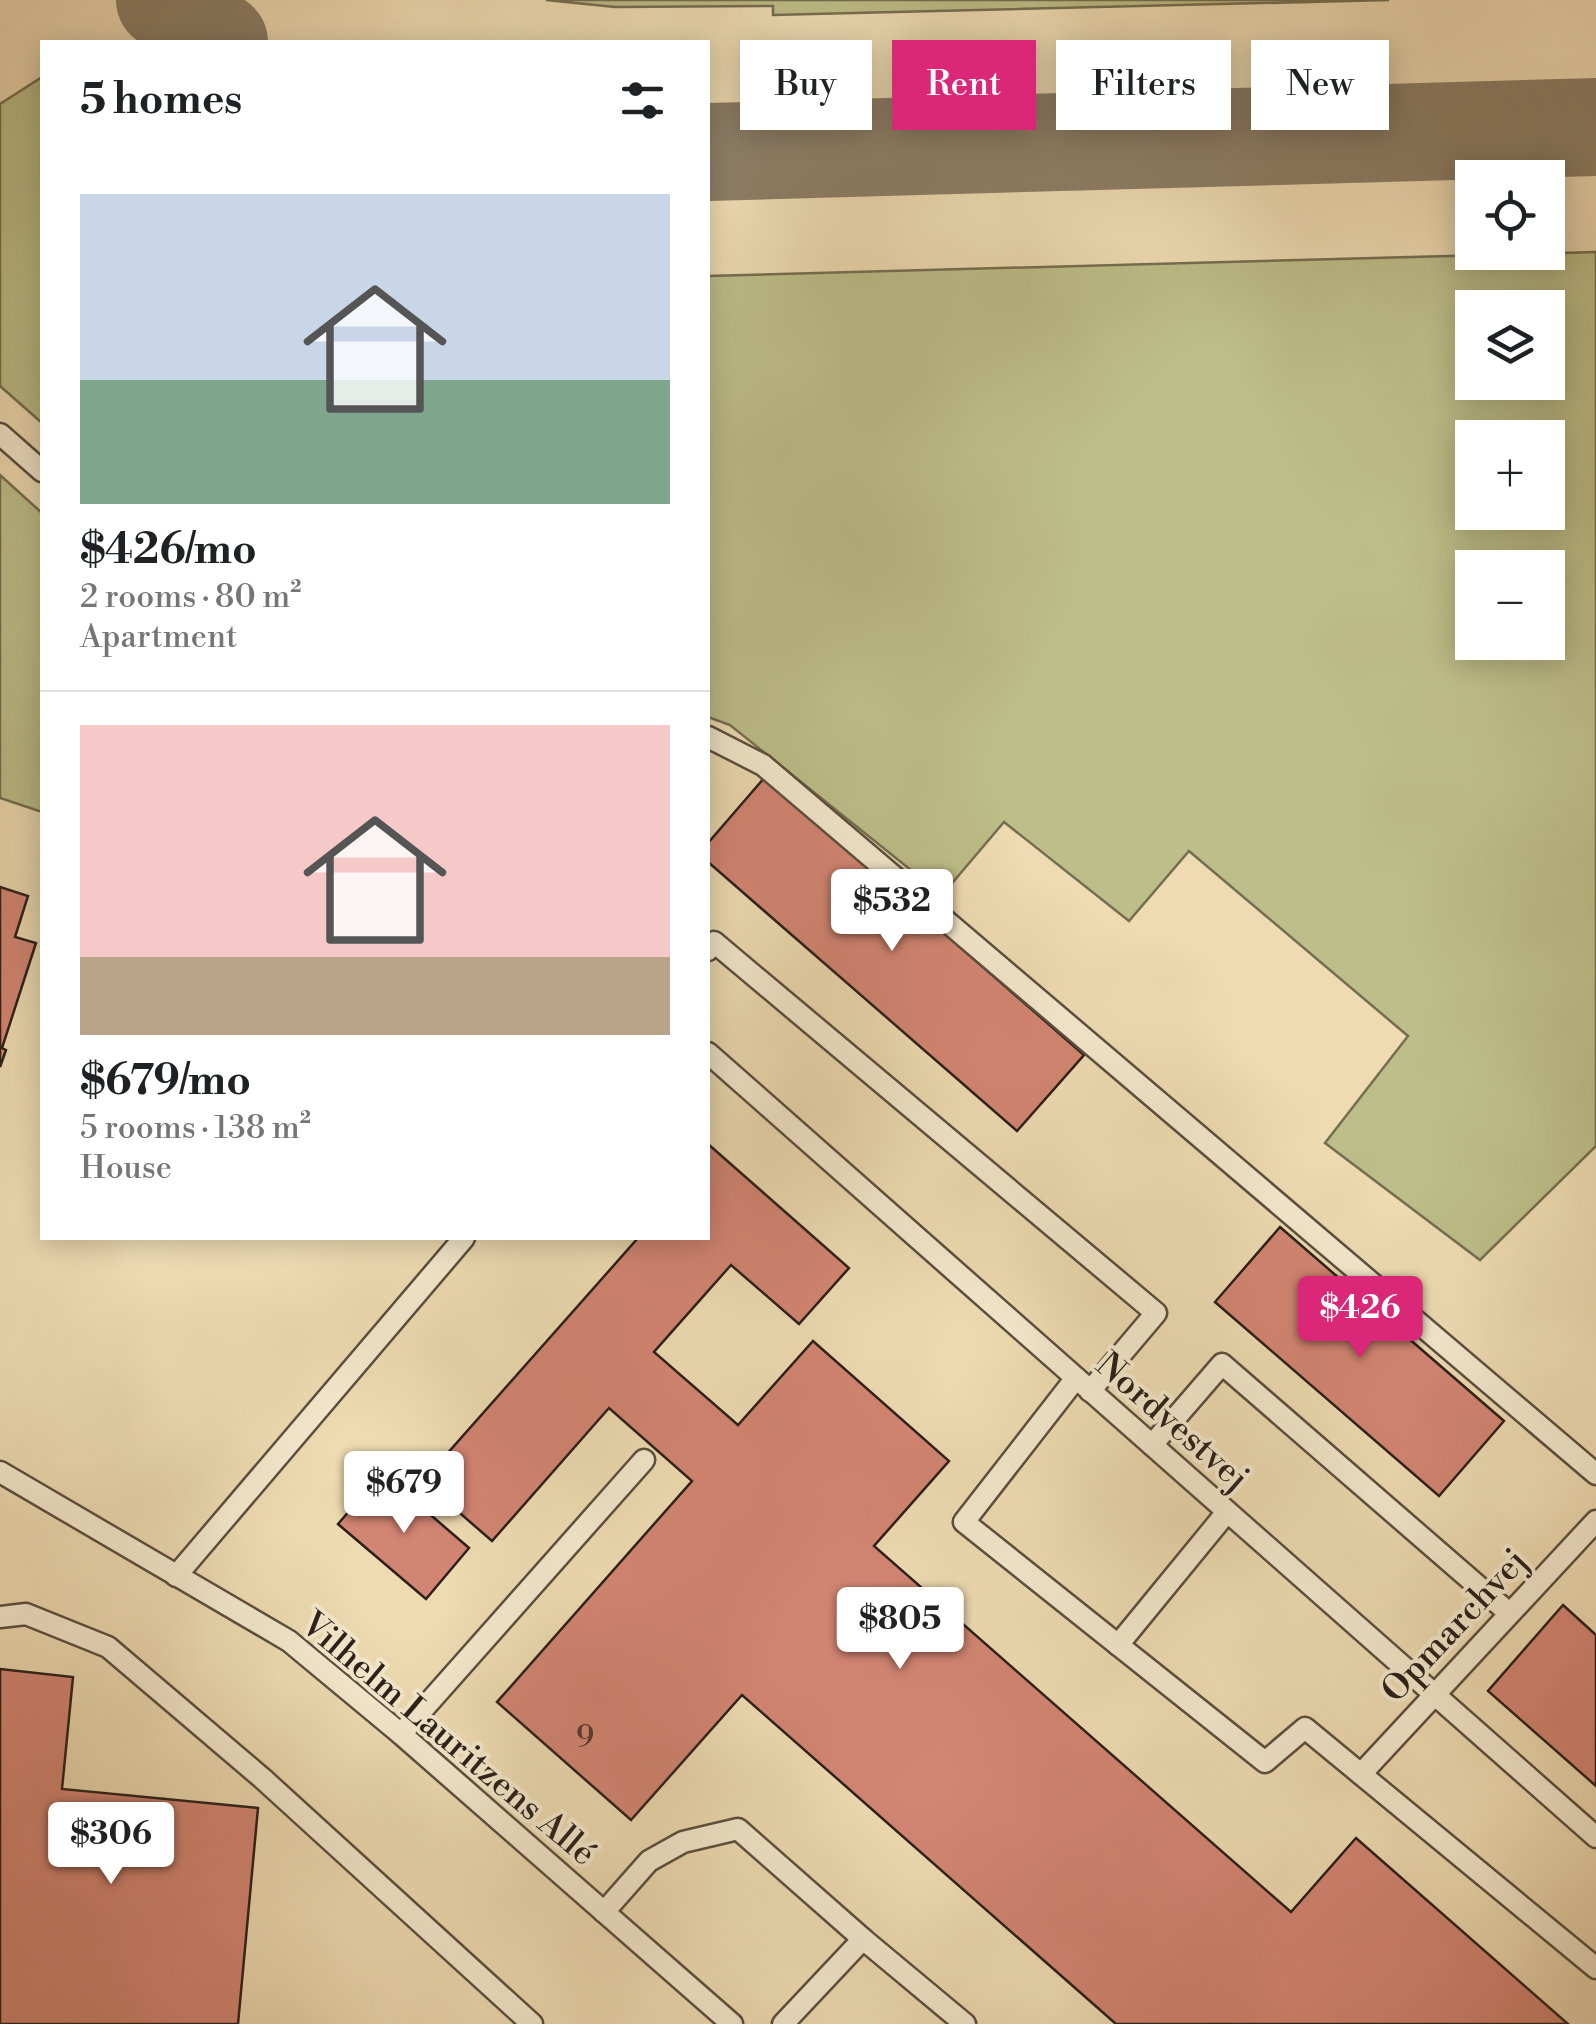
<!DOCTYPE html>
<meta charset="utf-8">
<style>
body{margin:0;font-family:"Libre Bodoni",serif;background:#f6f6f6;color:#202124;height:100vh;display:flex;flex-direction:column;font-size:38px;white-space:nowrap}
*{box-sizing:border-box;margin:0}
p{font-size:32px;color:#757577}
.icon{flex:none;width:55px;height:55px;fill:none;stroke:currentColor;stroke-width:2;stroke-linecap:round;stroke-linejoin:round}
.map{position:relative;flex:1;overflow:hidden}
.sheet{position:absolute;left:40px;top:40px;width:670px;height:1200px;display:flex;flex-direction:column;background:#fff;border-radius:0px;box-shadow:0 5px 25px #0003}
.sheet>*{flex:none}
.banner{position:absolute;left:740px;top:40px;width:705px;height:90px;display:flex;gap:20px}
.controls{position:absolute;left:1455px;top:160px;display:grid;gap:20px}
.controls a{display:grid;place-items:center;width:110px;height:110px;border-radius:0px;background:#fff;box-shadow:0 5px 25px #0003;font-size:50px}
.price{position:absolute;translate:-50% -85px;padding:0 22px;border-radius:10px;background:#fff;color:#222;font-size:32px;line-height:65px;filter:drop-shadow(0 2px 5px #0008)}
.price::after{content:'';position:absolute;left:50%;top:60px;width:30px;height:22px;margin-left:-15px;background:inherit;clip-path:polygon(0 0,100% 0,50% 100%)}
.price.selected{background:#db2777;color:#fff}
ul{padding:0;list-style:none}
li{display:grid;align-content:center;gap:20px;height:530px;padding:0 40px}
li+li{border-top:2px solid #e0e0e0}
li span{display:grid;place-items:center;height:310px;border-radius:0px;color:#555}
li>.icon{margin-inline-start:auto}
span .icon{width:180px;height:180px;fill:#fffc;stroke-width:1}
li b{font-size:42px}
h2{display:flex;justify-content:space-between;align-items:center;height:120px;padding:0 40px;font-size:42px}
.pill{padding:0 35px;border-radius:0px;background:#fff;box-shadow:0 5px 25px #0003;font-size:35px;line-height:90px}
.pill.selected{background:#db2777;color:#fff}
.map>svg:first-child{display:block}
.green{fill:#bdbe89;stroke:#746e51;stroke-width:2.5;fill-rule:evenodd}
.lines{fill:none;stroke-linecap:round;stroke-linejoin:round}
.taxiway{stroke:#8c7d66;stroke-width:98}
.building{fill:#d38573;stroke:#2a1f19;stroke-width:2.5}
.lane-casing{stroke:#5b4e3f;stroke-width:25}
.lane{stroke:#f4e8cd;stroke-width:20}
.labels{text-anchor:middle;stroke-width:8;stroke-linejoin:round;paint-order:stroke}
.number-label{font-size:30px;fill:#543830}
.street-label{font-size:35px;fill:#2a1f19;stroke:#f4e8cd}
</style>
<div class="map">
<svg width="1596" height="2024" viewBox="0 0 1596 2024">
<rect width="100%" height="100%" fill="#eedbb2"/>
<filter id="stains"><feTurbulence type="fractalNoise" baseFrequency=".002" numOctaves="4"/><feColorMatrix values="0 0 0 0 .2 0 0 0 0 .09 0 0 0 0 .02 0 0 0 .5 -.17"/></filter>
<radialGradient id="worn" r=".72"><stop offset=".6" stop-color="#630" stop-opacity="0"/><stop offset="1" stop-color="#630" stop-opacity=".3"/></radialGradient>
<g class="green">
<path d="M 546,0 L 1389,0 L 773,15 L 773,6 L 615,7 Z"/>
<path d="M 42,77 L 42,423 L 0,386 L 0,104 Z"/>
<path d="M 1596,252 L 1596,1146 L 1480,1260 L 1325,1143 L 1408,1036 L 1189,851 L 1129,921 L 1004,822 L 942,895 L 730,725 L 708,717 L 708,276 ZM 1472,308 L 1548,308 L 1548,382 L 1472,382 ZM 1472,438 L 1548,438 L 1548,512 L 1472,512 ZM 1472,568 L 1548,568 L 1548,642 L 1472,642 Z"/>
<path d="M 0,475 L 42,513 L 42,812 L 0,798 Z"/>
</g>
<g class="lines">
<g class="taxiway">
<path d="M 165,0 L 219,42"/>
<path d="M 708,152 L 1596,127"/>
</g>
</g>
<g class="building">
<path d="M 765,777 L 1084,1055 L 1017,1131 L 708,862 L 708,843 Z"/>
<path d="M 0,887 L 28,896 L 15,937 L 36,943 L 2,1048 L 6,1050 L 0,1067 Z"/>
<path d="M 708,1144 L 849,1268 L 799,1324 L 731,1265 L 654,1352 L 738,1425 L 813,1341 L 949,1461 L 874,1546 L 1291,1912 L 1356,1838 L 1568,2024 L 1116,2024 L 742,1695 L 631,1820 L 497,1702 L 692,1481 L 609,1408 L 492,1541 L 423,1481 L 638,1238 L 708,1238 Z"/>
<path d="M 1280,1227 L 1504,1421 L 1439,1496 L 1215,1302 Z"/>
<path d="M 382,1473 L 469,1548 L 426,1599 L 338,1524 Z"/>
<path d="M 1563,1605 L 1596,1635 L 1596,1786 L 1488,1691 Z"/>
<path d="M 0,1669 L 73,1677 L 62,1789 L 258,1808 L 238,2024 L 0,2024 Z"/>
</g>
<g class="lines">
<g class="lane-casing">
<g id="lane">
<path d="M 0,434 L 42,471"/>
<path d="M 708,737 L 763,765 L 1596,1474"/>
<path d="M 708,950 L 714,942 L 1156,1313 L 1090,1391"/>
<path d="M 708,1053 L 1596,1837"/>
<path d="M 1076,1378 L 964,1522 L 1265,1762 L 1305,1728 L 1596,1968"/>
<path d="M 1152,1445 L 1222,1364 L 1509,1613"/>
<path d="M 0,1472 L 289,1641 L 401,1734 L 732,2024"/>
<path d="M 176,1576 L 464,1238"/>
<path d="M 0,1617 L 26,1614 L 108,1647 L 262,1778 L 532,2024"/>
<path d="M 1118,1645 L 1227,1512"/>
<path d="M 401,1734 L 644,1460"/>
<path d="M 1361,1774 L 1596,1521"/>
<path d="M 604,1912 L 649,1861 L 683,1842 L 738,1829 L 863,1939"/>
<path d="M 783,2024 L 863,1939 L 965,2024"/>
</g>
</g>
<use href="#lane" class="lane"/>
</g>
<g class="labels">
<g class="number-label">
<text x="585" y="1746">9</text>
</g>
<g class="street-label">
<text transform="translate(1173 1421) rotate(41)" y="12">Nordvestvej</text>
<text transform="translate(1454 1625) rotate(-47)" y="12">Opmarchvej</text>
<text transform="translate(449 1738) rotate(40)" y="12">Vilhelm Lauritzens Allé</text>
</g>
</g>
<rect width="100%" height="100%" filter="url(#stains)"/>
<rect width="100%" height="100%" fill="url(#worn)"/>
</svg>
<div class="controls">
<a><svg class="icon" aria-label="locate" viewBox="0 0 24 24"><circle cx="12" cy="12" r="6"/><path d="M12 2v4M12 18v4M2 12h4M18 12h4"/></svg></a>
<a><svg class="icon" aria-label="layers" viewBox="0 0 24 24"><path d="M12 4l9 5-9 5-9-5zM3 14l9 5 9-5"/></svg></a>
<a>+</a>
<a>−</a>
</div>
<b class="price" style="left:892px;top:954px">$532</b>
<b class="price selected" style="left:1360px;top:1361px">$426</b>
<b class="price" style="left:404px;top:1536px">$679</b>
<b class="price" style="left:900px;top:1672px">$805</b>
<b class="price" style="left:111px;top:1887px">$306</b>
<div class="banner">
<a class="pill">Buy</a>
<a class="pill selected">Rent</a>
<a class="pill">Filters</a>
<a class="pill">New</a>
</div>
<section class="sheet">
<h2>5 homes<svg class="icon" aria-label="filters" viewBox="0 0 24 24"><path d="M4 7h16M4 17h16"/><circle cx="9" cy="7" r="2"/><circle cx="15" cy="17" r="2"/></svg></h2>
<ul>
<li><span style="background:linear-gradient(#c9d6e8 60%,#7fa58c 0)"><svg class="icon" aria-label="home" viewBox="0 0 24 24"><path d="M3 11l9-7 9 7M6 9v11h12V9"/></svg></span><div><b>$426/mo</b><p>2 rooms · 80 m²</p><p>Apartment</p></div></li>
<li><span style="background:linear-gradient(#f6c9c9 75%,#b9a48a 0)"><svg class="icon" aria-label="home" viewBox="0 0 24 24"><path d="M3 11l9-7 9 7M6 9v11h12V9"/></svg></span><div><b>$679/mo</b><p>5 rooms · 138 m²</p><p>House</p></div></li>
</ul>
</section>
</div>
